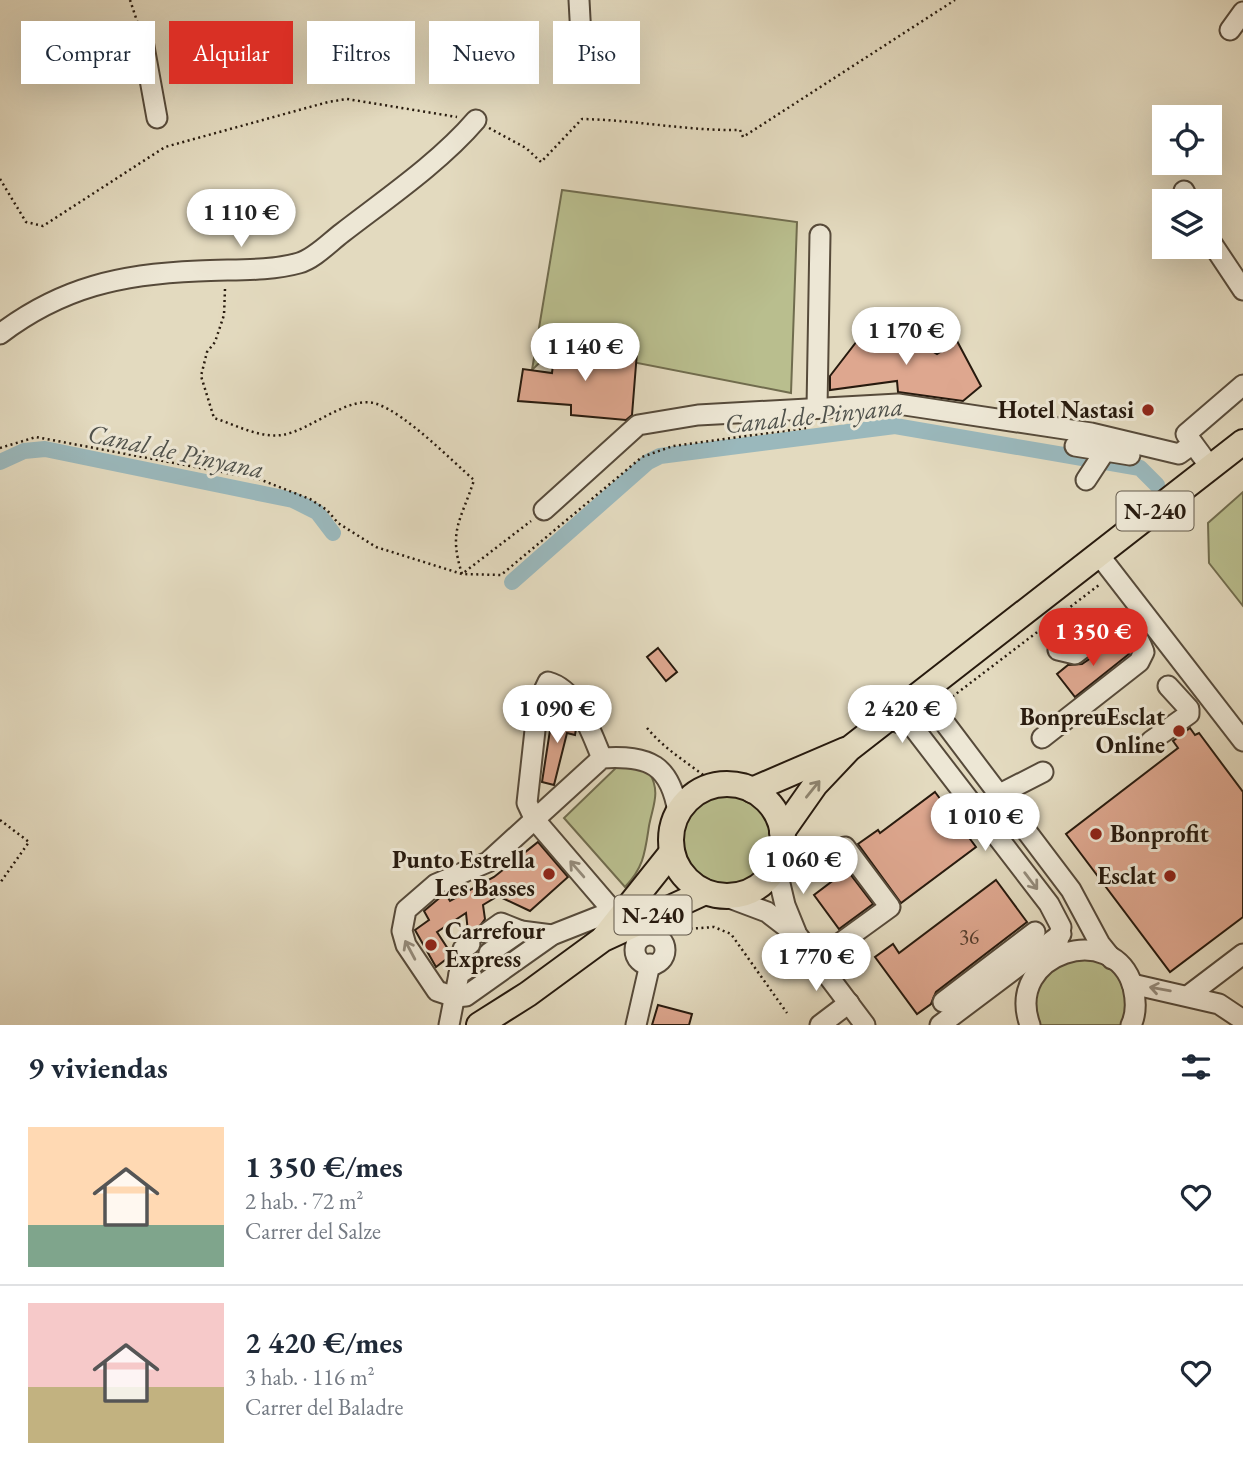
<!DOCTYPE html>
<html lang="es">
<meta charset="utf-8">
<style>
body{margin:0;font-family:"EB Garamond",serif;background:#f6f6f7;color:#1f2937;height:100vh;display:flex;flex-direction:column;font-size:26px;white-space:nowrap}
*{box-sizing:border-box;margin:0}
p{font-size:23px;color:#747a83}
.icon{flex:none;width:38px;height:38px;fill:none;stroke:currentColor;stroke-width:2;stroke-linecap:round;stroke-linejoin:round}
.map{position:relative;height:1025px;overflow:hidden}
.drawer{display:flex;flex-direction:column;background:#fff;flex:1}
.drawer>*{flex:none}
.top-card{position:absolute;left:21px;top:21px;width:700px;height:63px;display:flex;gap:14px}
.buttons{position:absolute;left:1152px;top:105px;display:grid;gap:14px}
.buttons a{display:grid;place-items:center;width:70px;height:70px;border-radius:0px;background:#fff;box-shadow:0 7px 28px #0002;font-size:35px}
.price{position:absolute;translate:-50% -60px;padding:0 16px;border-radius:24px;background:#fff;color:#222;font-size:23px;line-height:46px;filter:drop-shadow(0 2px 4px #0008)}
.price::after{content:'';position:absolute;left:50%;top:42px;width:21px;height:16px;margin-left:-10px;background:inherit;clip-path:polygon(0 0,100% 0,50% 100%)}
.price.active{background:#d93025;color:#fff}
ul{padding:0;list-style:none}
li{display:flex;align-items:center;gap:21px;height:175px;padding:0 28px}
li+li{border-top:2px solid #e0e1e3}
li span{display:grid;place-items:center;flex:none;width:196px;height:140px;border-radius:0px;color:#555}
li>.icon{margin-inline-start:auto}
span .icon{width:84px;height:84px;fill:#fffc;stroke-width:1}
li b{font-size:30px}
h2{display:flex;justify-content:space-between;align-items:center;height:84px;padding:0 28px;font-size:30px}
.tag{padding:0 24px;border-radius:0px;background:#fff;box-shadow:0 7px 28px #0002;font-size:24px;line-height:63px}
.tag.active{background:#d93025;color:#fff}
.map>svg:first-child{display:block}
.green{fill:#b9be8e;stroke:#706c4e;stroke-width:2}
.lines{fill:none;stroke-linecap:round;stroke-linejoin:round}
.canal{stroke:#9ab8bc;stroke-width:16}
.building{fill:#dea78f;stroke:#271a0e;stroke-width:2}
.minor-casing{stroke:#564a3a;stroke-width:23}
.major-casing{stroke:#271a0e;stroke-width:28}
.path{stroke:#271a0e;stroke-width:2.5;stroke-dasharray:2 3.5;stroke-linecap:butt}
.minor{stroke:#ede7d5;stroke-width:19}
.major{stroke:#e3dabf;stroke-width:24}
.oneway{stroke:#8e846f}
.oneway2{stroke:#948b7b}
.poi-dot{fill:#8f2418;stroke:#ede7d5;stroke-width:2.5}
.labels{text-anchor:middle;stroke-width:6;stroke-linejoin:round;paint-order:stroke}
.number-label{font-size:21px;fill:#553d2e}
.shield{fill:#ede7d5;stroke:#62584a;stroke-width:2}
.shield-label{font-size:23px;font-weight:bold;fill:#271a0e}
.poi-label{font-size:24px;font-weight:bold;fill:#271a0e;stroke:#ede7d5;text-anchor:end}
.water-label{font-size:26px;font-style:italic;fill:#4f514b;stroke:#ede7d5}
</style>
<div class="map">
<svg width="1243" height="1025" viewBox="0 0 1243 1025">
<rect width="100%" height="100%" fill="#e3dabf"/>
<filter id="stains"><feTurbulence type="fractalNoise" baseFrequency=".00286" numOctaves="4"/><feColorMatrix values="0 0 0 0 .2 0 0 0 0 .09 0 0 0 0 .02 0 0 0 .5 -.17"/></filter>
<radialGradient id="worn" r=".72"><stop offset=".6" stop-color="#630" stop-opacity="0"/><stop offset="1" stop-color="#630" stop-opacity=".3"/></radialGradient>
<g class="green">
<path d="M 562,190 L 797,222 L 791,393 L 556,347 L 532,370 Z"/>
<path d="M 1243,492 L 1243,606 L 1209,563 L 1208,523 Z"/>
<path d="M 621,763 L 649,772 C 661,792 653,805 649,826 C 645,852 644,867 625,887 L 564,818 Z"/>
<circle cx="727" cy="841" r="47"/>
<path d="M 1078,957 C 1084,958 1094,959 1100,962 C 1124,972 1131,1003 1121,1025 L 1039,1025 L 1034,999 L 1045,974 Z"/>
</g>
<g class="lines">
<g class="canal">
<path d="M 0,462 L 24,451 L 45,449 L 293,500 L 317,512 L 333,533"/>
<path d="M 512,582 L 648,462 L 660,456 L 895,426 L 1140,468 L 1157,485"/>
</g>
</g>
<g class="building">
<path d="M 891,331 L 911,338 L 937,354 L 957,341 L 981,386 L 963,401 L 898,392 L 897,381 L 830,390 L 830,376 L 857,341 L 874,332 Z"/>
<path d="M 555,347 L 637,352 L 632,415 L 626,420 L 571,415 L 571,405 L 518,401 L 523,369 L 552,373 Z"/>
<path d="M 1116,641 L 1123,642 L 1129,654 L 1075,697 L 1057,674 L 1068,665 L 1082,664 Z"/>
<path d="M 658,648 L 677,672 L 666,681 L 647,657 Z"/>
<path d="M 553,711 L 568,714 L 576,729 L 575,735 L 567,733 L 554,785 L 542,782 Z"/>
<path d="M 1190,728 L 1195,735 L 1199,733 L 1243,792 L 1243,917 L 1170,972 L 1066,834 L 1178,748 L 1173,741 Z"/>
<path d="M 935,792 L 976,847 L 901,903 L 858,844 L 878,830 L 880,833 Z"/>
<path d="M 538,842 L 568,877 L 530,911 L 498,896 L 483,905 L 485,919 L 475,933 L 468,932 L 466,913 L 437,932 L 450,952 L 449,957 L 436,967 L 415,930 L 429,920 L 424,911 L 443,895 L 445,893 L 450,901 L 494,877 Z"/>
<path d="M 847,870 L 873,904 L 839,929 L 814,895 Z"/>
<path d="M 996,880 L 1027,922 L 936,992 L 931,1004 L 917,1014 L 875,957 L 893,944 L 899,953 Z"/>
<path d="M 658,1005 L 692,1014 L 689,1025 L 652,1025 Z"/>
</g>
<g class="lines">
<g class="minor-casing">
<g id="minor">
<path d="M 579,0 L 581,37"/>
<path d="M 1230,30 L 1243,12"/>
<path d="M 143,41 L 157,118"/>
<path d="M 1184,191 L 1189,201"/>
<path d="M 1209,239 L 1243,290"/>
<path d="M 0,334 C 62,287 122,274 198,271 C 231,269 267,272 299,263 C 314,259 330,242 342,233 C 386,199 440,162 476,120"/>
<path d="M 817,408 L 820,235"/>
<path d="M 1075,446 L 1130,455"/>
<path d="M 1211,468 L 1186,434 L 1243,385"/>
<path d="M 1086,480 L 1105,451"/>
<path d="M 544,510 L 638,425 L 698,415 L 898,404 L 1091,433 L 1179,454 L 1193,444"/>
<path d="M 1099,555 L 1243,741"/>
<path d="M 930,686 L 930,700 L 935,710 L 1071,890 L 1100,944 L 1112,959"/>
<path d="M 887,719 L 913,727 L 1049,904 L 1061,927 L 1055,956"/>
<path d="M 1042,738 L 1139,662 L 1144,652 C 1128,607 1099,636 1075,654 L 1058,650"/>
<path d="M 1151,741 L 1189,714 L 1189,709 L 1168,686"/>
<path d="M 602,758 C 591,733 578,690 548,682 L 538,703 L 527,803 L 535,820 L 613,911 L 622,911"/>
<path d="M 998,795 L 1043,772"/>
<path d="M 776,867 L 785,905 L 796,932"/>
<path d="M 727,897 L 767,912 L 798,936 L 865,1025"/>
<path d="M 613,911 L 552,935 L 466,996 L 455,997 L 437,991 L 406,945 L 402,931 L 406,910 L 436,884 L 488,862 L 602,758 C 650,755 670,765 678,812"/>
<path d="M 487,933 L 501,923 L 521,931"/>
<circle cx="650" cy="950" r="15"/>
<path d="M 839,944 L 890,907 L 845,847"/>
<path d="M 489,953 L 521,931 L 552,935"/>
<path d="M 459,974 L 463,949 L 470,944"/>
<path d="M 1132,984 L 1219,1004 L 1243,1020"/>
<path d="M 1189,995 L 1243,954"/>
<path d="M 943,1002 L 1035,932"/>
<path d="M 449,1025 L 459,974 L 473,965"/>
<path d="M 636,1025 L 650,964"/>
<path d="M 820,1025 L 849,1003"/>
<path d="M 940,1025 L 1061,934"/>
<path d="M 1030,1025 C 1004,953 1114,919 1133,987 C 1136,1000 1137,1013 1131,1025"/>
</g>
</g>
<g class="major-casing">
<g id="major">
<circle cx="727" cy="840" r="56"/>
<path d="M 752,790 L 845,750"/>
<path d="M 782,832 L 815,785 L 849,749 L 1243,442"/>
<path d="M 605,936 L 672,852"/>
<path d="M 479,1025 L 528,994 L 603,939 L 705,892"/>
</g>
</g>
<g class="path">
<path d="M 130,0 L 138,24"/>
<path d="M 489,128 L 526,148 L 541,162 L 582,119 C 636,120 687,131 740,130 L 743,137 L 955,0"/>
<path d="M 0,179 L 26,222 L 43,226 L 165,147 L 328,102 L 347,99 L 457,117"/>
<path d="M 225,289 L 224,315 L 215,342 L 207,352 L 201,376 L 214,418 C 236,425 259,438 282,435 C 310,431 349,394 377,404 C 406,414 450,459 474,480 C 461,521 448,530 462,574 L 531,521"/>
<path d="M 0,448 L 36,437 L 259,479 L 310,499 L 327,510 L 338,523 L 376,547 L 462,574 L 501,575 L 642,457 L 673,446 L 806,428"/>
<path d="M 948,700 L 1099,585"/>
<path d="M 647,728 C 667,752 692,765 716,785"/>
<path d="M 0,820 L 29,842 L 0,883"/>
<path d="M 795,864 L 801,840"/>
<path d="M 674,930 L 714,927 L 731,934 L 787,1013"/>
</g>
<use href="#minor" class="minor"/>
<use href="#major" class="major"/>
</g>
<defs><path id="oneway-shaft" d="M-6 0H5M1.5-3L5.5 0L1.5 3" fill="none" stroke-width="1.6" stroke-linecap="round" stroke-linejoin="round" transform="scale(1.75)"/></defs>
<use class="oneway" href="#oneway-shaft" transform="translate(813 789) rotate(-51)"/>
<g class="oneway2">
<use href="#oneway-shaft" transform="translate(577 869) rotate(-131)"/>
<use href="#oneway-shaft" transform="translate(1031 881) rotate(53)"/>
<use href="#oneway-shaft" transform="translate(410 950) rotate(-118)"/>
<use href="#oneway-shaft" transform="translate(1160 989) rotate(-170)"/>
</g>
<g class="poi-dot">
<circle cx="1148" cy="410" r="7"/>
<circle cx="1179" cy="731" r="7"/>
<circle cx="1096" cy="834" r="7"/>
<circle cx="549" cy="874" r="7"/>
<circle cx="1170" cy="876" r="7"/>
<circle cx="431" cy="945" r="7"/>
</g>
<g class="labels">
<g class="number-label">
<text x="969" y="944">36</text>
</g>
<g class="shield">
<rect x="1116.5" y="491.5" width="77" height="39" rx="5"/>
<rect x="614.5" y="895.5" width="77" height="39" rx="5"/>
</g>
<g class="shield-label">
<text x="1155" y="519">N-240</text>
<text x="653" y="923">N-240</text>
</g>
<g class="poi-label">
<text x="1134" y="418">Hotel Nastasi</text>
<text x="1165" y="725">BonpreuEsclat<tspan x="1165" dy="28">Online</tspan></text>
<text x="1110" y="842" text-anchor="start">Bonprofit</text>
<text x="535" y="868">Punto Estrella<tspan x="535" dy="28">Les Basses</tspan></text>
<text x="1156" y="884">Esclat</text>
<text x="445" y="939" text-anchor="start">Carrefour<tspan x="445" dy="28">Express</tspan></text>
</g>
<g class="water-label">
<text transform="translate(814 415) rotate(-6)" y="9">Canal de Pinyana</text>
<text transform="translate(176 451) rotate(12)" y="9">Canal de Pinyana</text>
</g>
</g>
<rect width="100%" height="100%" filter="url(#stains)"/>
<rect width="100%" height="100%" fill="url(#worn)"/>
</svg>
<div class="buttons">
<a><svg class="icon" aria-label="locate" viewBox="0 0 24 24"><circle cx="12" cy="12" r="6"/><path d="M12 2v4M12 18v4M2 12h4M18 12h4"/></svg></a>
<a><svg class="icon" aria-label="layers" viewBox="0 0 24 24"><path d="M12 4l9 5-9 5-9-5zM3 14l9 5 9-5"/></svg></a>
</div>
<b class="price" style="left:241px;top:249px">1 110 €</b>
<b class="price" style="left:906px;top:367px">1 170 €</b>
<b class="price" style="left:585px;top:383px">1 140 €</b>
<b class="price active" style="left:1093px;top:668px">1 350 €</b>
<b class="price" style="left:557px;top:745px">1 090 €</b>
<b class="price" style="left:902px;top:745px">2 420 €</b>
<b class="price" style="left:985px;top:853px">1 010 €</b>
<b class="price" style="left:803px;top:896px">1 060 €</b>
<b class="price" style="left:816px;top:993px">1 770 €</b>
<div class="top-card">
<a class="tag">Comprar</a>
<a class="tag active">Alquilar</a>
<a class="tag">Filtros</a>
<a class="tag">Nuevo</a>
<a class="tag">Piso</a>
</div>
</div>
<section class="drawer">
<h2>9 viviendas<svg class="icon" aria-label="filters" viewBox="0 0 24 24"><path d="M4 7h16M4 17h16"/><circle cx="9" cy="7" r="2"/><circle cx="15" cy="17" r="2"/></svg></h2>
<ul>
<li><span style="background:linear-gradient(#ffd9b3 70%,#7fa58c 0)"><svg class="icon" aria-label="home" viewBox="0 0 24 24"><path d="M3 11l9-7 9 7M6 9v11h12V9"/></svg></span><div><b>1 350 €/mes</b><p>2 hab. · 72 m²</p><p>Carrer del Salze</p></div><svg class="icon" aria-label="heart" viewBox="0 0 24 24"><path d="M12 20l-8-8c-3-5 5-10 8-4 3-6 11-1 8 4z"/></svg></li>
<li><span style="background:linear-gradient(#f6c9c9 60%,#c2b280 0)"><svg class="icon" aria-label="home" viewBox="0 0 24 24"><path d="M3 11l9-7 9 7M6 9v11h12V9"/></svg></span><div><b>2 420 €/mes</b><p>3 hab. · 116 m²</p><p>Carrer del Baladre</p></div><svg class="icon" aria-label="heart" viewBox="0 0 24 24"><path d="M12 20l-8-8c-3-5 5-10 8-4 3-6 11-1 8 4z"/></svg></li>
</ul>
</section>
